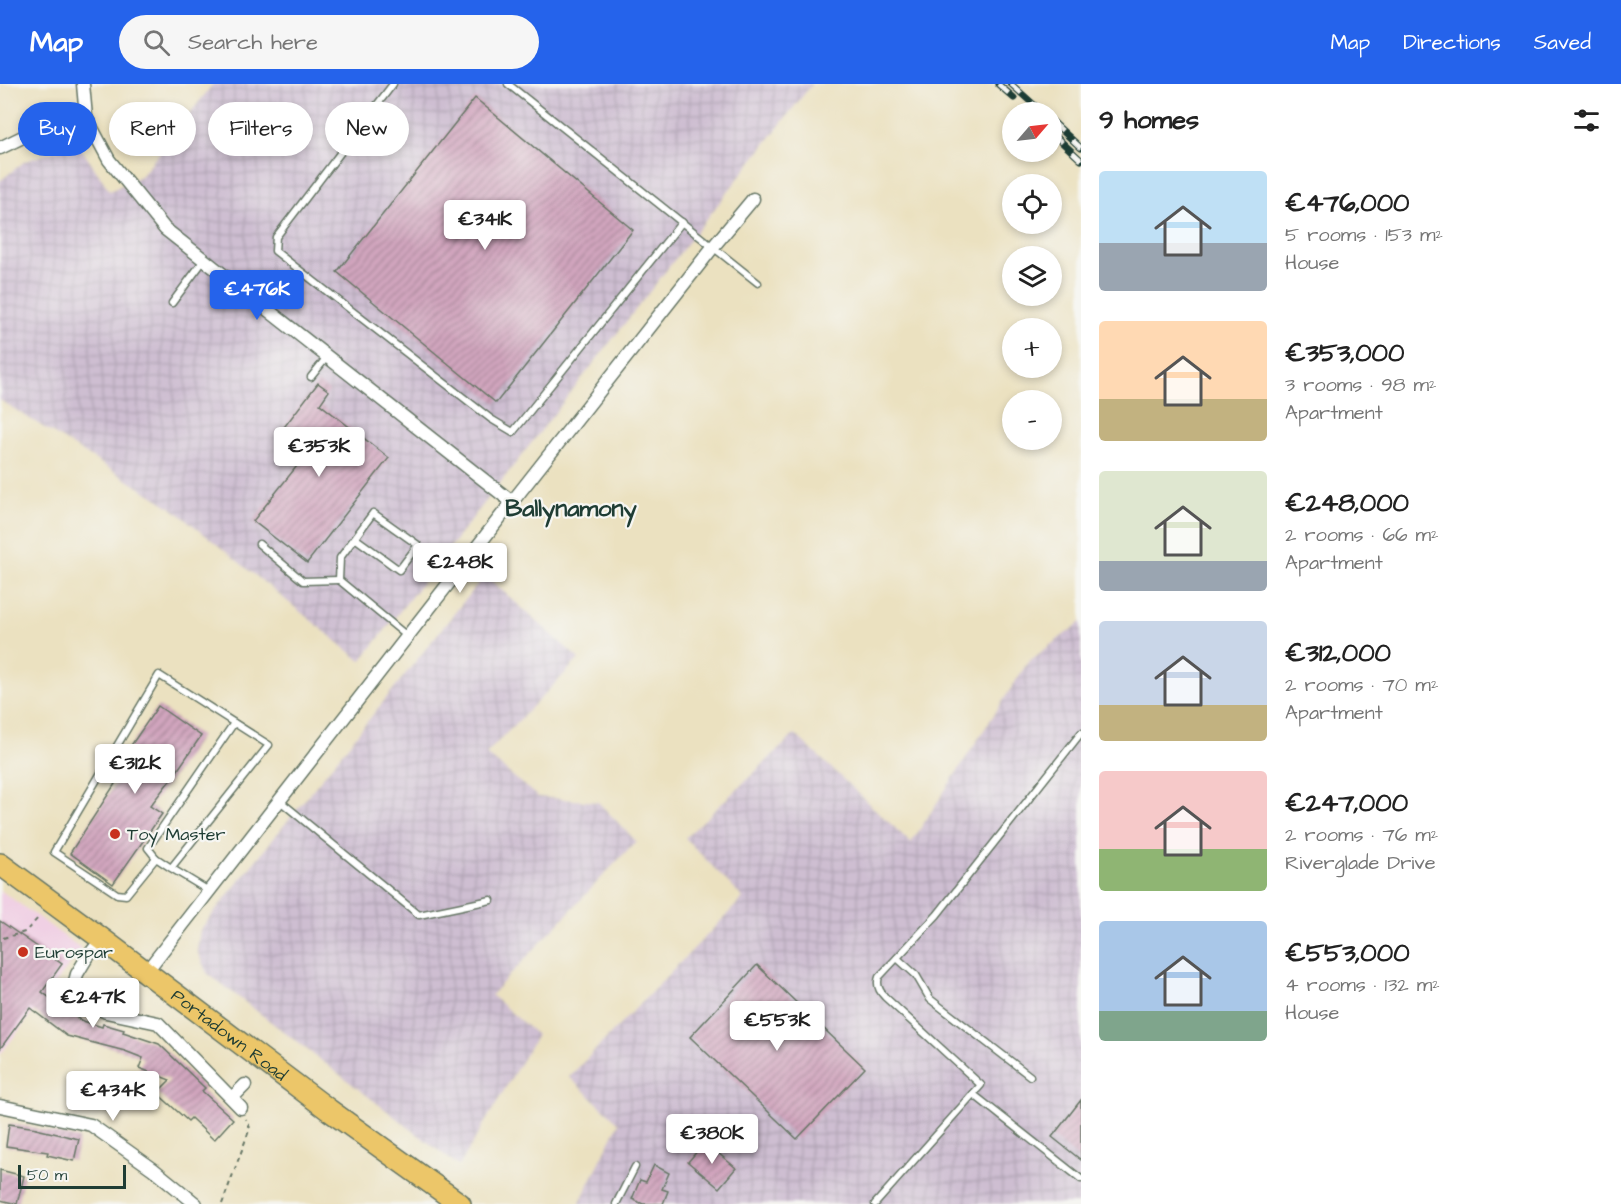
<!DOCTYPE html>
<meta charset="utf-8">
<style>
body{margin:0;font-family:"Architects Daughter",sans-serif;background:#f6f6f6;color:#222;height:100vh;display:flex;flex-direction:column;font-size:22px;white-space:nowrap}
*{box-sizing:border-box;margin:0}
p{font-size:20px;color:#767676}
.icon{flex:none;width:33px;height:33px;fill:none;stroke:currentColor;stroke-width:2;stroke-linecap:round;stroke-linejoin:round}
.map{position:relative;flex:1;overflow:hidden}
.details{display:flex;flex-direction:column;background:#fff;width:540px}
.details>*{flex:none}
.top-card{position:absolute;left:18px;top:18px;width:570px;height:54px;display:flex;gap:12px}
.needle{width:39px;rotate:62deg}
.buttons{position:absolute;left:1002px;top:18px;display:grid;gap:12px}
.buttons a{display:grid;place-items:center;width:60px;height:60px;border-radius:50%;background:#fff;box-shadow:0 3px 9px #0003;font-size:30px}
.scale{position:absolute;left:18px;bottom:15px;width:108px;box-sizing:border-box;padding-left:6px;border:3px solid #1f3d34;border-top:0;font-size:16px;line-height:21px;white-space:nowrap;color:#1f3d34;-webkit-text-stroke:4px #f6f6f2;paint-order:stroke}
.price{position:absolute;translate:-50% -51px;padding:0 14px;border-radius:6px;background:#fff;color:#222;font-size:20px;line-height:39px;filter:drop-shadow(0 2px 3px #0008)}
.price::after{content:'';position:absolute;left:50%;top:36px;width:18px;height:14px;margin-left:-9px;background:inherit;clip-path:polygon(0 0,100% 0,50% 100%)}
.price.current{background:#2563eb;color:#fff}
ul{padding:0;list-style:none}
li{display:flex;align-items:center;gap:18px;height:150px;padding:0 18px}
li span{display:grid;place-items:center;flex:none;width:168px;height:120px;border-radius:6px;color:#555}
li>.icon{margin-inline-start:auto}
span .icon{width:72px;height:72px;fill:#fffc;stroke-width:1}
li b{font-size:26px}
h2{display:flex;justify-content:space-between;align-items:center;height:72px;padding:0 18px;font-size:26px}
.chip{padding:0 21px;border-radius:27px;background:#fff;box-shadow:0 3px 9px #0003;font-size:21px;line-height:54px}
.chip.current{background:#2563eb;color:#fff}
header{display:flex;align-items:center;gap:36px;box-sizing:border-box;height:84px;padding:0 30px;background:#2563eb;color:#fff}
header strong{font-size:28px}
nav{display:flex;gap:33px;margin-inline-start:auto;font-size:21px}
.search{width:420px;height:54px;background:#f6f6f6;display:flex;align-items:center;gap:15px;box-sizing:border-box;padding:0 21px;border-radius:33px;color:#767676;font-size:22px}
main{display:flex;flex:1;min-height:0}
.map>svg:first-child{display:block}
.built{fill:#f0d0e4}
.industrial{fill:url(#industrial-grid)}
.building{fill:url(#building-hatch)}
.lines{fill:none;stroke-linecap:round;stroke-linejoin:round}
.service-casing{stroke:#667665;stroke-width:9}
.minor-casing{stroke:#667665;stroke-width:15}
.trunk-casing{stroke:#667665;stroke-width:24}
.path{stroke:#667665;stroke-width:2;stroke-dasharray:4.5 4.5;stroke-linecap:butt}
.service{stroke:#fff;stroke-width:6}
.minor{stroke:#fff;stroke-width:12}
.trunk{stroke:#ecc669;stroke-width:21}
.rail-casing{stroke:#1f3d34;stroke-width:7}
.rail{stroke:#f6f6f2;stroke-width:4.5;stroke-dasharray:14;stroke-linecap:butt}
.poi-dot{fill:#c8321e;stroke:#f6f6f2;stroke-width:2}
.labels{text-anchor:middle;stroke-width:4.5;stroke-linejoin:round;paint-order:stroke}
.poi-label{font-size:18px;fill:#1f3d34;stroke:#f6f6f2;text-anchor:start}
.street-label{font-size:18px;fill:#1f3d34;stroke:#f6f6f2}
.district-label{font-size:24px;font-weight:bold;fill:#1f3d34;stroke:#f6f6f2}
</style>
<header>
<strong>Map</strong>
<div class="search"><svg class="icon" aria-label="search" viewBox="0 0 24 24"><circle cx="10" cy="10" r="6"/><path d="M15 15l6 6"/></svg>Search here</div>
<nav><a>Map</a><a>Directions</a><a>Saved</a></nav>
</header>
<main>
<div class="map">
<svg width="1081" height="1120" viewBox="0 0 1081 1120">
<defs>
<pattern id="industrial-grid" width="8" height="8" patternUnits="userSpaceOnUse" patternTransform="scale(1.5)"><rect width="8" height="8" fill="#cebed1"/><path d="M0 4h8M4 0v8" fill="none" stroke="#b0a4b4"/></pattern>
<pattern id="building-hatch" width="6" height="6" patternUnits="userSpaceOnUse" patternTransform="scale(1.5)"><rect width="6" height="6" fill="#d1a5be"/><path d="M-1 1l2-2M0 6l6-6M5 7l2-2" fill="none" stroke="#a9889b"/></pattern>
</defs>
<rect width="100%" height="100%" fill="#f6f6f2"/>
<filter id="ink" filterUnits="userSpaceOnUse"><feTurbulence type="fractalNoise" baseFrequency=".0167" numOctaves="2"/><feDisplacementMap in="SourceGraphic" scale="12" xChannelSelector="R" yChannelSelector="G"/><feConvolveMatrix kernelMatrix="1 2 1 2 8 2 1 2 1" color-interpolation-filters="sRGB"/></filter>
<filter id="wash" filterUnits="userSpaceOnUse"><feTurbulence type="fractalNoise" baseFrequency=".008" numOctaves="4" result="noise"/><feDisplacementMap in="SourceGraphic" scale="24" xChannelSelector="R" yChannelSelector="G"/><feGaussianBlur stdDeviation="1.35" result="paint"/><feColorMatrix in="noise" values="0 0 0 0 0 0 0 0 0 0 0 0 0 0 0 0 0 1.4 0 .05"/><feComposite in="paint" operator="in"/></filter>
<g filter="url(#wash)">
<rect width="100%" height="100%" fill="#ebe1c0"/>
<path class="built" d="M 0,806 L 82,865 L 0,971 Z"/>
<g class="industrial">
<path d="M 213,0 L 812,0 L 361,577 L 172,424 L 0,316 L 0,97 L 25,77 L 78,60 L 110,107 L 142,91 Z"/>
<path d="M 485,491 L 579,575 L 486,670 L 538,713 L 598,718 L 636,757 L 491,911 L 537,951 L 459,1082 L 207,889 L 197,867 L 200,846 Z"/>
<path d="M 1081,538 L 1081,1120 L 579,1120 L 619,1039 L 569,993 L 743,814 L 685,754 L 795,650 L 911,759 L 1028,578 Z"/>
</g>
<g id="blocks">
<g class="building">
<path d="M 475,14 L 633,146 L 496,319 L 337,188 Z"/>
<path d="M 318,299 L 329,307 L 320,320 L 389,374 L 307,479 L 253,437 L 305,372 L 278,351 Z"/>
<path d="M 158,622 L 201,652 L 175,690 L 150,722 L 162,730 L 113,800 L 70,769 L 115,700 L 108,695 Z"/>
<path d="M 0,837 L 62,880 L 42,908 L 80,936 L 102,943 L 103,940 L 124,946 L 123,948 L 159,960 L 205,1004 L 202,1007 L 233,1035 L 214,1056 L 191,1034 L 188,1037 L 157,1009 L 170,996 L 139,984 L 143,974 L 125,967 L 67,952 L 30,924 L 0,965 Z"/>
<path d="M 757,881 L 865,984 L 797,1055 L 690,953 Z"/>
<path d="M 1081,1016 L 1081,1076 L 1052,1053 Z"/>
<path d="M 9,1040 L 37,1044 L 36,1045 L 79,1055 L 74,1077 L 47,1071 L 48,1068 L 6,1062 Z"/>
<path d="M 705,1058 L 736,1084 L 719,1104 L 688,1078 Z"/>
<path d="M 654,1081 L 669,1089 L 662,1105 L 668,1107 L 663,1120 L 643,1120 L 632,1115 L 640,1096 L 646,1098 Z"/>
<path d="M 0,1086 L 24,1092 L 17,1120 L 0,1116 Z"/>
</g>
</g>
</g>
<g filter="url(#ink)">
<use href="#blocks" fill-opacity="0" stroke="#667665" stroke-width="1.5"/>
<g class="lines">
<g class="service-casing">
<g id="service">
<path d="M 393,0 L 276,153 L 275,167 L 491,335 L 513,348 L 682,138"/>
<path d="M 508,0 L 758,199"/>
<path d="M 172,219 L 204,176"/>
<path d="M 311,293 L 327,273"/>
<path d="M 355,454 L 399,486 L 418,461 L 373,429 L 340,474 L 339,496 L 407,552"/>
<path d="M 259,460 L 303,497 L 339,496"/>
<path d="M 280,717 L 419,831 L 491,816"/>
<path d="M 156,774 L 148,764 L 234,639"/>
<path d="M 171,784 L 156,774 L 126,811 L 117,810 L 54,768 L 159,591 L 269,661 L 171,784 L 209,807"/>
<path d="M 897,874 L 916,891 L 930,915 L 1030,992"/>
<path d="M 973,1010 L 1081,1095"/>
<path d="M 616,1120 L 635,1083"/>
<path d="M 875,1120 L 981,1001 L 885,913 C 879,907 876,901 879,893 L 937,831 L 1081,649"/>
</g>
</g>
<g class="minor-casing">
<g id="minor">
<path d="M 83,0 L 86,33 L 109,76 L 165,145 L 512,418"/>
<path d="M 0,64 L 37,46 L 86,33"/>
<path d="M 102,855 L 86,875 L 77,890 L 74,901 L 76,909 L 85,918 L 106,928 L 158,939 L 241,1024"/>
<path d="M 146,888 L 512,418 L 713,163 L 753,115"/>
<path d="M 232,1014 L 245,1001"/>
<path d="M 0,1022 L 91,1041 L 153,1085 L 196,1120"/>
</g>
</g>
<g class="trunk-casing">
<g id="trunk">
<path id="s1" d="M 0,780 L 102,855 L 329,1026 L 460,1120"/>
</g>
</g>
<g class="path">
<path d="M 3,854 L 25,848 L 40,832"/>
<path d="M 222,1120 L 250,1044 L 246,1035"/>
</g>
<use href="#service" class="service"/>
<use href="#minor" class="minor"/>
<use href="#trunk" class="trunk"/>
<g class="rail-casing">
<g id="rail">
<path d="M 998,0 L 1014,14"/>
<path d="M 1011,0 L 1042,28"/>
<path d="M 1052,37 L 1081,64"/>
<path d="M 1052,49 L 1081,76"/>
</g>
</g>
<use href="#rail" class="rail"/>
</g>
</g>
<g class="poi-dot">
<circle cx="115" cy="750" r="6"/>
<circle cx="23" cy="868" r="6"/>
</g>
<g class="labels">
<g class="poi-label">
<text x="127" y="756">Toy Master</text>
<text x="35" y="874">Eurospar</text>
</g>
<g class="street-label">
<text dy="6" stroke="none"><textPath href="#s1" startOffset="286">Portadown Road</textPath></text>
</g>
<g class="district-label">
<text x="571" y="432">Ballynamony</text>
</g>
</g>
</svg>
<div class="buttons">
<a><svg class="needle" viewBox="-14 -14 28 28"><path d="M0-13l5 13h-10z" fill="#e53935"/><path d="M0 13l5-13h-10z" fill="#767676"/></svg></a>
<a><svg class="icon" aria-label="locate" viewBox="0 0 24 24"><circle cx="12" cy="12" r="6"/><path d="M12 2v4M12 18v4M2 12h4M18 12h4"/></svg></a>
<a><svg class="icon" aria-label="layers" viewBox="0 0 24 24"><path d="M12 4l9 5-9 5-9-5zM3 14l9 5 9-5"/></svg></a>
<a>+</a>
<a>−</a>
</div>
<div class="scale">50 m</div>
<b class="price" style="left:485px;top:167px">€341K</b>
<b class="price current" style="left:257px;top:237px">€476K</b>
<b class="price" style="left:319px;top:394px">€353K</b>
<b class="price" style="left:460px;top:510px">€248K</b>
<b class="price" style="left:135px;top:711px">€312K</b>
<b class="price" style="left:93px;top:945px">€247K</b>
<b class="price" style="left:777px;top:968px">€553K</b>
<b class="price" style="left:113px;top:1038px">€434K</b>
<b class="price" style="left:712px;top:1081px">€380K</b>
<div class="top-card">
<a class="chip current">Buy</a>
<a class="chip">Rent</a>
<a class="chip">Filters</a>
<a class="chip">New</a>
</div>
</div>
<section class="details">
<h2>9 homes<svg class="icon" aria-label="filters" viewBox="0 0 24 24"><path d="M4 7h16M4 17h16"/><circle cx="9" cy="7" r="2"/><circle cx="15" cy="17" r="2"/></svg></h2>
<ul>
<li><span style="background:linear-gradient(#bfe0f5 60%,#9aa5b1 0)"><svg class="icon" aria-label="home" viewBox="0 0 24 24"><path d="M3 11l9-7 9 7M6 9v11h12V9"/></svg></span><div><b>€476,000</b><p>5 rooms · 153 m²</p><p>House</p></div></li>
<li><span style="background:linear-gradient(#ffd9b3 65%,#c2b280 0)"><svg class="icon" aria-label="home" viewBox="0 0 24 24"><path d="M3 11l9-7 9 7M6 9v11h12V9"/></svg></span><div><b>€353,000</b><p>3 rooms · 98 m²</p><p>Apartment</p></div></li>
<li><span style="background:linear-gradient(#dfe7d0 75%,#9aa5b1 0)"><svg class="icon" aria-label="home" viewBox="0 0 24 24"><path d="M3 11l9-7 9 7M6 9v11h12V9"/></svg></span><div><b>€248,000</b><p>2 rooms · 66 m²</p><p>Apartment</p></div></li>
<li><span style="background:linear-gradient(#c9d6e8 70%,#c2b280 0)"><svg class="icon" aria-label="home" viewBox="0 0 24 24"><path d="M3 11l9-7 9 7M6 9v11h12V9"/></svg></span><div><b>€312,000</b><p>2 rooms · 70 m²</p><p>Apartment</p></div></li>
<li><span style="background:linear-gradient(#f6c9c9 65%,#8fb573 0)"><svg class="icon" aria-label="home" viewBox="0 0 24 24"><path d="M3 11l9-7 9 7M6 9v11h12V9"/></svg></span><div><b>€247,000</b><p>2 rooms · 76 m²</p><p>Riverglade Drive</p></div></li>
<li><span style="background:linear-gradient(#a9c7e8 75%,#7fa58c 0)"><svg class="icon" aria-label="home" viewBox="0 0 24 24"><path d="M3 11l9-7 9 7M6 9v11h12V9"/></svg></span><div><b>€553,000</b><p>4 rooms · 132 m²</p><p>House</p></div></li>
</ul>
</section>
</main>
